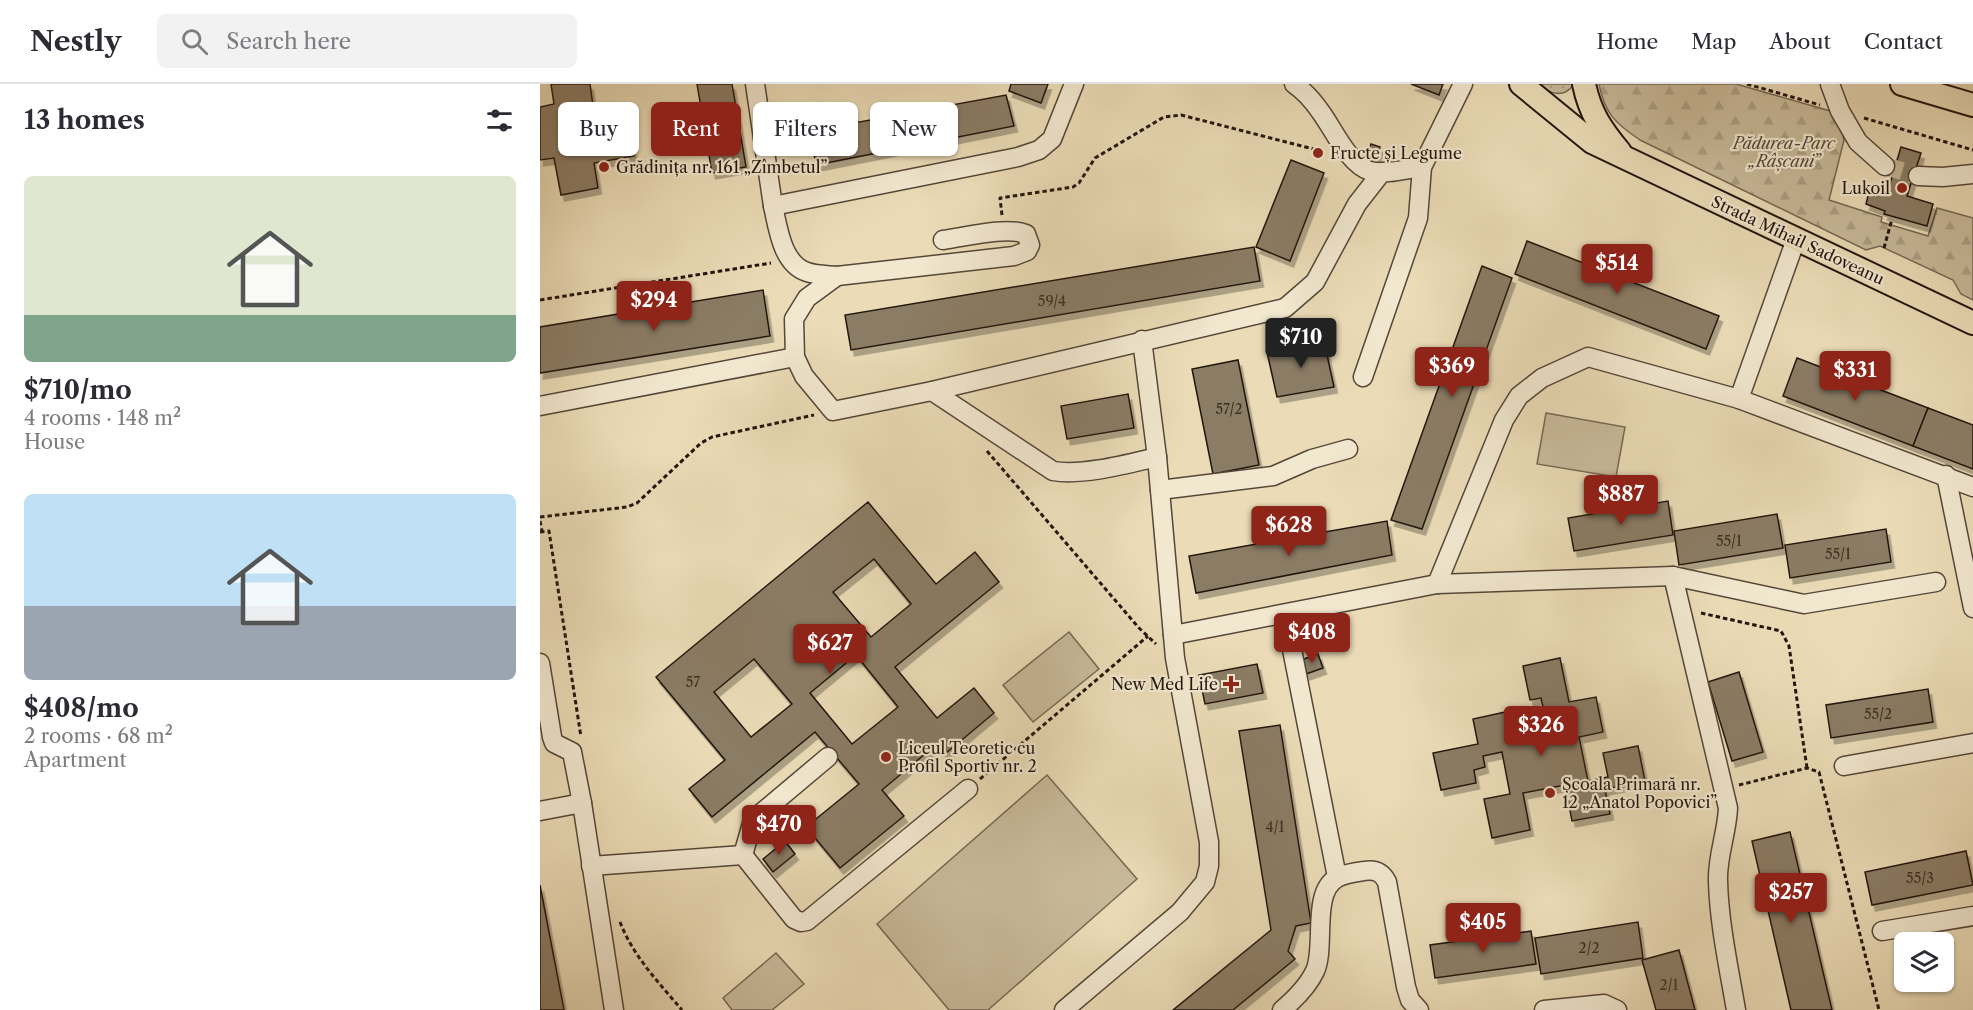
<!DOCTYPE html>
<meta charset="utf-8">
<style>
body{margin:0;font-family:"Libre Caslon Text",serif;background:#f2f2f3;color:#2b2b33;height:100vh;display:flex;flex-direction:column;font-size:22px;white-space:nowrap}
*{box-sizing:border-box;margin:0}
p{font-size:20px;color:#7c7c81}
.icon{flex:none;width:33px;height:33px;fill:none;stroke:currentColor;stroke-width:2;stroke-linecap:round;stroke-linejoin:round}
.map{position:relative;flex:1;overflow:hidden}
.panel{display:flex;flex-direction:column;background:#fff;width:540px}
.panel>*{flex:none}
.hud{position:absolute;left:18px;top:18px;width:570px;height:54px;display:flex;gap:12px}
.fabs{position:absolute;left:1354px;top:848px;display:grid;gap:12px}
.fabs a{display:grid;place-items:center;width:60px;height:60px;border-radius:9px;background:#fff;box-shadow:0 2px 4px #0004;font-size:30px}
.price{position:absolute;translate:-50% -51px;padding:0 14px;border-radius:6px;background:#8f2418;color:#fff;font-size:20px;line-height:39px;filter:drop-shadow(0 2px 3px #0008)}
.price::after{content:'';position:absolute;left:50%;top:36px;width:18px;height:14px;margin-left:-9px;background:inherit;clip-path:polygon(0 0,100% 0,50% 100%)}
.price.current{background:#222;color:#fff}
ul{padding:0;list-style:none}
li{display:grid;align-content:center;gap:12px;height:318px;padding:0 24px}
li span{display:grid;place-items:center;height:186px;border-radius:9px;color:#555}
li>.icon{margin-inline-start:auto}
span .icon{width:108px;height:108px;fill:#fffc;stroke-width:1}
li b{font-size:26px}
h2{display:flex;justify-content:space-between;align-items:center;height:72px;padding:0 24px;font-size:26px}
.pill{padding:0 21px;border-radius:9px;background:#fff;box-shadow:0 2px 4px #0004;font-size:21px;line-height:54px}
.pill.current{background:#8f2418;color:#fff}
header{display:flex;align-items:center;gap:36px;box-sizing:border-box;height:84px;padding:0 30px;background:#fff;border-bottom:2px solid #e1e1e2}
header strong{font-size:28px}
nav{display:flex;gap:33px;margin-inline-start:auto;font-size:21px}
.search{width:420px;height:54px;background:#f2f2f3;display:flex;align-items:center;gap:15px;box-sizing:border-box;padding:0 21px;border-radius:9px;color:#7c7c81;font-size:22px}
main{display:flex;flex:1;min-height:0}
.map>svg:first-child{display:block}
.grass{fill:url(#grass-dots);stroke:#766854;stroke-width:1.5}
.forest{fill:url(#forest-firs);stroke:#766854;stroke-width:1.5}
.green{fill:#c9ba9a;stroke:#766854;stroke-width:1.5}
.building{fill:#8b7c65;stroke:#23150d;stroke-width:1.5;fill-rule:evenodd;filter:url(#shadow)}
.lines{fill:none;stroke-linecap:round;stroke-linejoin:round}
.minor-tunnel{stroke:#c3b495;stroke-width:18;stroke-dasharray:18 9;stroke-linecap:butt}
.minor-casing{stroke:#554738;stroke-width:21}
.major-casing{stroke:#23150d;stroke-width:26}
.path{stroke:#23150d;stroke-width:3;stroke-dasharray:4.5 3;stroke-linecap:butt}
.minor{stroke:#f2e8d0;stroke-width:18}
.major{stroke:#ebdcb7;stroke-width:22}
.poi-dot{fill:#8f2418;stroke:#f2e8d0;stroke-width:2}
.labels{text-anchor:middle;stroke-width:4.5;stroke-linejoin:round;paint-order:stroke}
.number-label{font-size:14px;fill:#3d2f23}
.park-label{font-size:16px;font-style:italic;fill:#554737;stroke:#f2e8d0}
.poi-label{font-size:16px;fill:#23150d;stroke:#f2e8d0;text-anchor:start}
.street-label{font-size:16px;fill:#23150d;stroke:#f2e8d0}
</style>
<header>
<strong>Nestly</strong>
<div class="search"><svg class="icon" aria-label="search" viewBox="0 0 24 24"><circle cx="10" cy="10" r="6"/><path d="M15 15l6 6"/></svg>Search here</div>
<nav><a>Home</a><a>Map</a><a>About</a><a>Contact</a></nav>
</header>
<main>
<section class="panel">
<h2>13 homes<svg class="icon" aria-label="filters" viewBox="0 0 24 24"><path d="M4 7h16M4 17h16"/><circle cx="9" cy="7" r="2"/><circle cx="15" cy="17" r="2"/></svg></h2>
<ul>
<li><span style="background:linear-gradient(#dfe7d0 75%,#7fa58c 0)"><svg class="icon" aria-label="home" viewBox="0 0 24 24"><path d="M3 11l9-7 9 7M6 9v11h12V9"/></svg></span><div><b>$710/mo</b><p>4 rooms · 148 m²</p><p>House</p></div></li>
<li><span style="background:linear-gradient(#bfe0f5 60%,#9aa5b1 0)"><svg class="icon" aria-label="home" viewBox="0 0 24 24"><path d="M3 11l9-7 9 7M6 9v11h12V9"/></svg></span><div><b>$408/mo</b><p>2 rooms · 68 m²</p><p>Apartment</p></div></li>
</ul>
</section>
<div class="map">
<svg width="1433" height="926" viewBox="0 0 1433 926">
<defs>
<pattern id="grass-dots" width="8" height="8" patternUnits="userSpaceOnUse" patternTransform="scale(1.5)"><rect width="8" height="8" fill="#c9ba9a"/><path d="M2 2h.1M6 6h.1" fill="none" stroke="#ac9f84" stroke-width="1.8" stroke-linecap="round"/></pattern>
<pattern id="forest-firs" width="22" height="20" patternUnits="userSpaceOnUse" patternTransform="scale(1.5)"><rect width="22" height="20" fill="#c9ba9a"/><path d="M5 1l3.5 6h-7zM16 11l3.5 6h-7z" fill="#ac9f84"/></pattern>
<filter id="shadow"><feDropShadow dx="3.5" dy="6" stdDeviation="0" flood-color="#0004"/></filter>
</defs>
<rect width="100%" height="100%" fill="#ebdcb7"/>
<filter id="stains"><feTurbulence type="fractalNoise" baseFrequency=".00333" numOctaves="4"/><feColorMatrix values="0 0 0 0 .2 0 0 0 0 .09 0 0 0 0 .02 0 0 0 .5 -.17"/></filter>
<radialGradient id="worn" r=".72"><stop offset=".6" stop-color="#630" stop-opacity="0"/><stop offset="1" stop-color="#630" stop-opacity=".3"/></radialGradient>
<path class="grass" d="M 997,0 L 1034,0 C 1023,16 1009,9 997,0 Z"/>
<path class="forest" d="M 1059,0 L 1196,0 L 1290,27 L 1302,48 L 1304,56 L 1289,116 L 1342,133 L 1341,138 L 1388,152 L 1397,124 L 1433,134 L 1433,216 L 1421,210 L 1413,196 L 1340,162 L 1326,166 L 1100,56 C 1075,39 1065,30 1059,0 Z"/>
<g class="green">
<path d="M 1006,329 L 1085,343 L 1076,393 L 997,380 Z"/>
<path d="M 529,548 L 559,585 L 493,638 L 463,601 Z"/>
<path d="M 507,691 L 597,795 L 448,926 L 409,926 L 337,840 Z"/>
<path d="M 236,869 L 264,900 L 232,926 L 192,926 L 183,914 Z"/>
</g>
<g class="building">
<path d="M 11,0 L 50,0 L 53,22 L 29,26 L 37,70 L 57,67 L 53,43 L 88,37 L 94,72 L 54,79 L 58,104 L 21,111 L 14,74 L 0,76 L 0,23 L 14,20 Z"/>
<path d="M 157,0 L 192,0 L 206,83 L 172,89 Z"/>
<path d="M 471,0 L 508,0 L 501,19 L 469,7 Z"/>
<path d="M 871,0 L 903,0 L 899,11 Z"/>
<path d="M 466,11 L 474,42 L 276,81 L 270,47 Z"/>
<path d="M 831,60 L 840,63 L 836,74 L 827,71 Z"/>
<path d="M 1361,63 L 1381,69 L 1367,112 L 1393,120 L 1387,142 L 1344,130 L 1345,127 L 1326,120 L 1331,100 L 1348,106 Z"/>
<path d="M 751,76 L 784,89 L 750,177 L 716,163 Z"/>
<path d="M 987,157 L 1179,232 L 1166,265 L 975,190 Z"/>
<path d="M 714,163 L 720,197 L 311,266 L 305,231 Z"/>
<path d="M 942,182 L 972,194 L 882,445 L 851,436 Z"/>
<path d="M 223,206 L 230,252 L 0,289 L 0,243 Z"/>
<path d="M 784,257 L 794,303 L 737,313 L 727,268 Z"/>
<path d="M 1257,274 L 1388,324 L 1373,362 L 1243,312 Z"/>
<path d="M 698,276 L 719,381 L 673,390 L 652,285 Z"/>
<path d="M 588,310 L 594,344 L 527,355 L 521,322 Z"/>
<path d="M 1388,324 L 1433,341 L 1433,385 L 1373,362 Z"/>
<path d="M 1128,417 L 1133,451 L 1034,467 L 1028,434 Z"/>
<path d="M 328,418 L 396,500 L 435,468 L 459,498 L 355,583 L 397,634 L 434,604 L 454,629 L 405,670 L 397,660 L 342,706 L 364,732 L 300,784 L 266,743 L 319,700 L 275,648 L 172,733 L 149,705 L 185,676 L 116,593 ZM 334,475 L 371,520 L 331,553 L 293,508 ZM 316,571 L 358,623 L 312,660 L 270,609 ZM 214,575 L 252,620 L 211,653 L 174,608 Z"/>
<path d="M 1237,430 L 1243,464 L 1139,481 L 1134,447 Z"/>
<path d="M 847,437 L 852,471 L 656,509 L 649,472 Z"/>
<path d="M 1346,445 L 1351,478 L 1250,494 L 1245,461 Z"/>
<path d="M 778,570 L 783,584 L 766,590 L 761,576 Z"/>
<path d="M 1020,574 L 1029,618 L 1056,613 L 1063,648 L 1039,653 L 1048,697 L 1068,693 L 1063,669 L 1098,662 L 1105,697 L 1065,705 L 1070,730 L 1032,737 L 1025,701 L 983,709 L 990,746 L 952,754 L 944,715 L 970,710 L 962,668 L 943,672 L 945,683 L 934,686 L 936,699 L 901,706 L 893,669 L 938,660 L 933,635 L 970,627 L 976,657 L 1024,647 L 1019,624 L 1004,627 L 1001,614 L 990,616 L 983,582 Z"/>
<path d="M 717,580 L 723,609 L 665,620 L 659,591 Z"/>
<path d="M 1199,588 L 1223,668 L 1192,677 L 1168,598 Z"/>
<path d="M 1388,605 L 1393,638 L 1291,654 L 1286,621 Z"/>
<path d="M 740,641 L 771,839 L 756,842 L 748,867 L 755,875 L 693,926 L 633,926 L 731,846 L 699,647 Z"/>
<path d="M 1250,748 L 1292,926 L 1251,926 L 1212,757 Z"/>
<path d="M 245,757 L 255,770 L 233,788 L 223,775 Z"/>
<path d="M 1426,767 L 1433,801 L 1332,821 L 1325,788 Z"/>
<path d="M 0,801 L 24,926 L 0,926 Z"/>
<path d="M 1098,838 L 1103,874 L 1001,890 L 995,854 Z"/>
<path d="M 991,847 L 996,880 L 895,894 L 890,861 Z"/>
<path d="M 1139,866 L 1155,926 L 1116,926 L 1102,876 Z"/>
</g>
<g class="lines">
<path class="minor-tunnel" d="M 1345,82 L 1378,92"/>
<g class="minor-casing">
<g id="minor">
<path d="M 215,0 L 233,122"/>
<path d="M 754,0 C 764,7 773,17 780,27 C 793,44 808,80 830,87 C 846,91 866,85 882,83"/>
<path d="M 1290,0 L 1300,27 L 1318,58 L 1345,82"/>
<path d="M 1378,92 L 1403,93 L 1433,90"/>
<path d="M 403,156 C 425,153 466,142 486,150 L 490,161 L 487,167 L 474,172 L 297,192 C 287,191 276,191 267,188 C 242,180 238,144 233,122 L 478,73 L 499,66 L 512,55 L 534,0"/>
<path d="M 297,192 L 267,214 L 254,235 L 255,273 L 264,292 L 293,327 L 392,307 L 745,224 L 775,198 L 817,120 L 842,88"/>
<path d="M 823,293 L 878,134 L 882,83 L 923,0"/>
<path d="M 392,307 L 513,387 C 543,392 587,380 617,373"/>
<path d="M 1199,315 L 1433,403"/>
<path d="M 0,322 L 255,273"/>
<path d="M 1406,391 L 1433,524"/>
<path d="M 620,406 L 733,392 L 772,375 L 808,365"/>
<path d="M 1133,492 L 1188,724 C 1187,749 1177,772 1178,797 C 1179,839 1189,885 1196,926"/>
<path d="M 897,500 L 964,336 L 979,312 L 1002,294 L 1048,273 L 1199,315 L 1256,155"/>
<path d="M 745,530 L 797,793"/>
<path d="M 633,551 L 897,500 L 1133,492 L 1264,520 L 1396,498"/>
<path d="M 0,579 L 12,653 L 14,659 L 32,668 L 42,719"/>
<path d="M 1304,682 L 1433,659"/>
<path d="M 0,727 L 42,719 L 74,926"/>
<path d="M 203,771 L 254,835 L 261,838 L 267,837 L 428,705"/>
<path d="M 203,771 L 213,736 L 288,673"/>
<path d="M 51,782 L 203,771"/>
<path d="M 1342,847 L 1433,832"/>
<path d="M 524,926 L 640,828 L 665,798 L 669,782 L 669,758 L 635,574 L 617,373 L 602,256"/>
<path d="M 742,926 C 755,915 768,902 775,887 C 786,863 771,808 797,794 C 804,790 816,788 824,787 C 835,785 842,788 847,798 L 866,903 L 870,916 L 879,926"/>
<path d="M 1004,926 L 1064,920 L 1077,926"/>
</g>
</g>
<g class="major-casing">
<g id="major">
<path d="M 981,0 L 1052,58 L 1433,239"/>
<path d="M 1044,0 C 1050,29 1061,45 1080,68"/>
<path d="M 1362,0 L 1433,21"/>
</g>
</g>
<g class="path">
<path d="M 1207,0 L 1280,21"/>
<path d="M 1324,34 L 1433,66"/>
<path d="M 462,131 L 460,114 L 533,103 L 539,99 L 555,74 L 624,33 L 641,31 L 785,68"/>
<path d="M 1344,164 L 1352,135"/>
<path d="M 0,216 L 231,179"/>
<path d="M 447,367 L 599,544 L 616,560"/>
<path d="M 0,433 L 87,423 L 97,419 L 161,359 L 172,353 L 274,331"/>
<path d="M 0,437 L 2,447"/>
<path d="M 0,448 L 9,447 L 41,653"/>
<path d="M 1161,529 L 1241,547 L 1249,562 L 1267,684"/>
<path d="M 440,695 L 608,552"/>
<path d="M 1199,701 L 1267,684 L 1279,688 L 1339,926"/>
<path d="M 80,838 C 93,872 119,899 142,926"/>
</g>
<use href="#minor" class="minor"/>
<use href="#major" class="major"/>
</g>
<g class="poi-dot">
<circle cx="778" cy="69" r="6"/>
<circle cx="64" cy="83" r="6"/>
<circle cx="1362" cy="104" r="6"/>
<path d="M688 591h6v6h6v6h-6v6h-6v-6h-6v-6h6z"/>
<circle cx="346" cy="673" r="6"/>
<circle cx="1010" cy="709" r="6"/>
</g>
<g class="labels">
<g class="number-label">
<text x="512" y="222">59/4</text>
<text x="689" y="330">57/2</text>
<text x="1189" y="462">55/1</text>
<text x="1298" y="475">55/1</text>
<text x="153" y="603">57</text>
<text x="1338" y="635">55/2</text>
<text x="735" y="748">4/1</text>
<text x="1380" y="799">55/3</text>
<text x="1049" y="869">2/2</text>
<text x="1129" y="906">2/1</text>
</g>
<g class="park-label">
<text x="1244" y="65">Pădurea-Parc<tspan x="1244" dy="18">„Râșcani”</tspan></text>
</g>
<g class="poi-label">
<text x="790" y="75">Fructe și Legume</text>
<text x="76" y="89">Grădinița nr. 161 „Zîmbetul”</text>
<text x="1350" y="110" text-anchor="end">Lukoil</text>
<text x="678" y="606" text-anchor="end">New Med Life</text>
<text x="358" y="670">Liceul Teoretic cu<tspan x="358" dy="18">Profil Sportiv nr. 2</tspan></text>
<text x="1022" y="706">Școala Primară nr.<tspan x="1022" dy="18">12 „Anatol Popovici”</tspan></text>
</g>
<g class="street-label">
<text transform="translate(1258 156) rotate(25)" y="6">Strada Mihail Sadoveanu</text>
</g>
</g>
<rect width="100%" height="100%" filter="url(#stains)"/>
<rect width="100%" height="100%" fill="url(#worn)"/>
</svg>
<div class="fabs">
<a><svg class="icon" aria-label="layers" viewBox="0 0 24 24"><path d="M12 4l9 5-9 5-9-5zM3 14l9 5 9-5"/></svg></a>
</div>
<b class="price" style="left:1077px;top:211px">$514</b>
<b class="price" style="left:114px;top:248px">$294</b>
<b class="price current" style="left:761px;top:285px">$710</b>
<b class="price" style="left:912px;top:314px">$369</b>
<b class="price" style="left:1315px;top:318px">$331</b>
<b class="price" style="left:1081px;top:442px">$887</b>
<b class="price" style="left:749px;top:473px">$628</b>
<b class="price" style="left:772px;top:580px">$408</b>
<b class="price" style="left:290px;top:591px">$627</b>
<b class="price" style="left:1001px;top:673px">$326</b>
<b class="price" style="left:239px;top:772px">$470</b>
<b class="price" style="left:1251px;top:840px">$257</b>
<b class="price" style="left:943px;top:870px">$405</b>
<div class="hud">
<a class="pill">Buy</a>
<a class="pill current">Rent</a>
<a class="pill">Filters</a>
<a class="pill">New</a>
</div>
</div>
</main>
